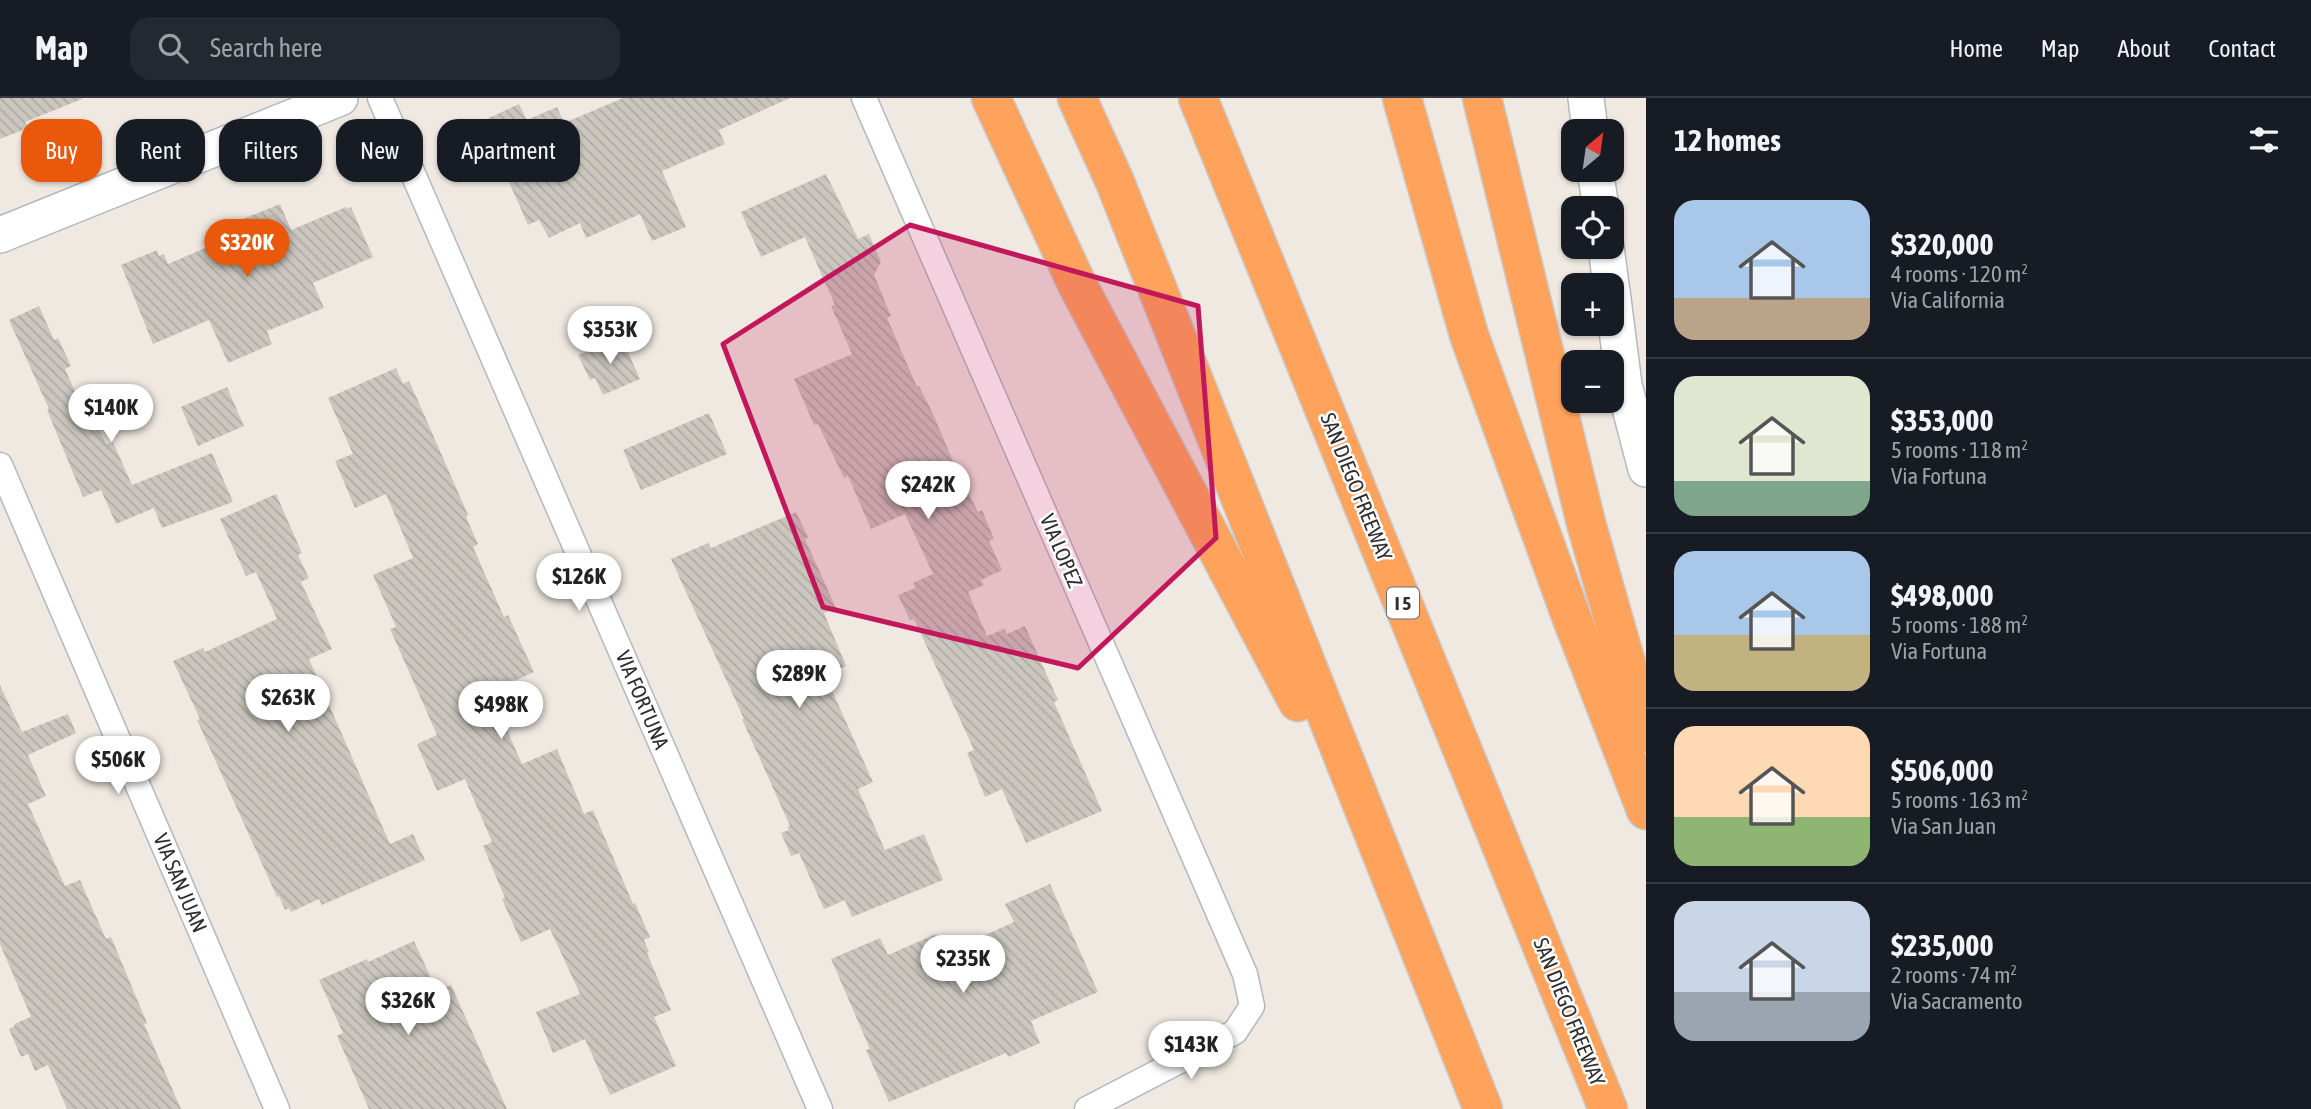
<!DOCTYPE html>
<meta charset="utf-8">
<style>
body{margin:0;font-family:"Asap Condensed",sans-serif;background:#242831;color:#f1f3f6;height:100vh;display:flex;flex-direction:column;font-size:26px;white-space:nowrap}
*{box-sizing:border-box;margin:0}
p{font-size:23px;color:#9ea1a6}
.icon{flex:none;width:38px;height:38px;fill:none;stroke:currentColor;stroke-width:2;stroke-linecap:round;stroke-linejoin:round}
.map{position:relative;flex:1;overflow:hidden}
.panel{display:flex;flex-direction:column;background:#171b24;width:665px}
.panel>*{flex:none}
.top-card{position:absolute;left:21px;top:21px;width:665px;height:63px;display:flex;gap:14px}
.needle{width:46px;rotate:29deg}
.fabs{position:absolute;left:1561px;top:21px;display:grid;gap:14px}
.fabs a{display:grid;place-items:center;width:63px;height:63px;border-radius:14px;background:#171b24;box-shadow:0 2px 5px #0004;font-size:35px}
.price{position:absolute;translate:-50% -60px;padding:0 16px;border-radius:24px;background:#fff;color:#222;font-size:23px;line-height:46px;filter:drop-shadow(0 2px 4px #0008)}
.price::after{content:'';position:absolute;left:50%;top:42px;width:21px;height:16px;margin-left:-10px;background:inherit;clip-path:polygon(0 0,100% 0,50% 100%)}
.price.selected{background:#ea580c;color:#fff}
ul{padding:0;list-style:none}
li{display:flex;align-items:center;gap:21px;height:175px;padding:0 28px}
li+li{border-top:2px solid #363941}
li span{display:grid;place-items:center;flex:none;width:196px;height:140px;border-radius:21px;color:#555}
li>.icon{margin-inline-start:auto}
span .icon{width:84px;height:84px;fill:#fffc;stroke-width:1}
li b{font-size:30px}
h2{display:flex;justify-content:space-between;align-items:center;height:84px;padding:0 28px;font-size:30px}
.chip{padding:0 24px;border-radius:21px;background:#171b24;box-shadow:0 2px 5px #0004;font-size:24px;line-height:63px}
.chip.selected{background:#ea580c;color:#fff}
header{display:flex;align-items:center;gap:42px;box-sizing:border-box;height:98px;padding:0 35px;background:#171b24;border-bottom:2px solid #363941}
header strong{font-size:33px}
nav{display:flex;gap:38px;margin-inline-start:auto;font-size:24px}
.search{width:490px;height:63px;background:#242831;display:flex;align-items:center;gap:18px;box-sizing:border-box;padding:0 24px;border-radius:21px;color:#9ea1a6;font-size:26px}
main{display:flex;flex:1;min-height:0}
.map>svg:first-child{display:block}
.building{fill:url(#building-back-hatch)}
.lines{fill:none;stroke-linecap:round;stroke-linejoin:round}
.street-casing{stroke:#b4b7c1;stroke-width:27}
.secondary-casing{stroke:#b4b7c1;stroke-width:38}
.highway-casing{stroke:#c9c9c9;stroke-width:41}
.street{stroke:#fff;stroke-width:24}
.secondary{stroke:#fff;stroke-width:35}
.highway{stroke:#ffa35c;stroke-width:38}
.marked{fill:#c2185b;fill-opacity:0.2;stroke:#c2185b;stroke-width:5;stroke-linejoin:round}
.labels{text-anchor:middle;stroke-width:5;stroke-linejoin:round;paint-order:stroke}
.shield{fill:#fff;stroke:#6d6d6d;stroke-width:2}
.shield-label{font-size:19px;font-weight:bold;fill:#2e2e2e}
.street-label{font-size:21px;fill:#2e2e2e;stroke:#fff}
</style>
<header>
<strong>Map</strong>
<div class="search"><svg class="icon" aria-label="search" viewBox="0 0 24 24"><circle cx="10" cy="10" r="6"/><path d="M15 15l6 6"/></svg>Search here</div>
<nav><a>Home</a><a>Map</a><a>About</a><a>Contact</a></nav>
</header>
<main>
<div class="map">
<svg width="1646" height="1011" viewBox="0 0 1646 1011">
<defs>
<pattern id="building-back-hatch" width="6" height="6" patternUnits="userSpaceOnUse" patternTransform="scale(1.75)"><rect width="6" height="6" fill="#cbc7bf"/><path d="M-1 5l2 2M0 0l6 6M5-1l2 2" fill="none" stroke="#afaba4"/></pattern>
</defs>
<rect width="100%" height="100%" fill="#efe9e1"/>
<g class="building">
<path d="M 0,0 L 82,0 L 82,1 L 25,24 L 28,30 L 0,41 Z"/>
<path d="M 623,0 L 790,0 L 719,32 L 725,46 L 662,73 L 686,129 L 652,143 L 640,116 L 586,140 L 580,125 L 549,140 L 539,122 L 528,127 L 482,23 L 519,6 L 527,22 L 557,9 L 564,25 Z"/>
<path d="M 826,76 L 858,141 L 869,136 L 881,164 L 874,177 L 891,218 L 887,220 L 917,289 L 919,288 L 934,318 L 967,397 L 969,396 L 978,414 L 982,412 L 994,441 L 989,443 L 1002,472 L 981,482 L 984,487 L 968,494 L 987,538 L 1004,531 L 1007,536 L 1025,528 L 1058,602 L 1054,604 L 1102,713 L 1026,745 L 1002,691 L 985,699 L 967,655 L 974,652 L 914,521 L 910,522 L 898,497 L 915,490 L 913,485 L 933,476 L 905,416 L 871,431 L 848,378 L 844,380 L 818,326 L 814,327 L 794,281 L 852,256 L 831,208 L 835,207 L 805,139 L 761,159 L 741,114 Z"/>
<path d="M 280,106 L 291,132 L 346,109 L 347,111 L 351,109 L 373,159 L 313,185 L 324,210 L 267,233 L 272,246 L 228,265 L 209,222 L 153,246 L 121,167 L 157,152 L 159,158 L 164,156 L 168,166 L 247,132 L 243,121 Z"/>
<path d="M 39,208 L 54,242 L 58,240 L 71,268 L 65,271 L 87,320 L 93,317 L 106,346 L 113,344 L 132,387 L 212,355 L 233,404 L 162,430 L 154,410 L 116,426 L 101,392 L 83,399 L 47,312 L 49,311 L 9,222 Z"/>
<path d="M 621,238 L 640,281 L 603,297 L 595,280 L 590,282 L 578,257 Z"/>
<path d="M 396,270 L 403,286 L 409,283 L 419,305 L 468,417 L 466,419 L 478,446 L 473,449 L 504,519 L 508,517 L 534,574 L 503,588 L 506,596 L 494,602 L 522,666 L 557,651 L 584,716 L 593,712 L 633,806 L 635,805 L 650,839 L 644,842 L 649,854 L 647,855 L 671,912 L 654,919 L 676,968 L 610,997 L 585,941 L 553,955 L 536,914 L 580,896 L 550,831 L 521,844 L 502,801 L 505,800 L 483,748 L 492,744 L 465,681 L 437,693 L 417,646 L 437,637 L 390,531 L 396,529 L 373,477 L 413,460 L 386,396 L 355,410 L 335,363 L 353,356 L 328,300 Z"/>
<path d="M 227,289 L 244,328 L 198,348 L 181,309 Z"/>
<path d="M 709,315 L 727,356 L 641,392 L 623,352 Z"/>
<path d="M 276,396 L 302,455 L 298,457 L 309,480 L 301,484 L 332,551 L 309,561 L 390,746 L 413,736 L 425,762 L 322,807 L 319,801 L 291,814 L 289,810 L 285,812 L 279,798 L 277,799 L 197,622 L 200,621 L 173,563 L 203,550 L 205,554 L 277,521 L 256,474 L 246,478 L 220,421 Z"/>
<path d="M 796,414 L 808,439 L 805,441 L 836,510 L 824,515 L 846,568 L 825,577 L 873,684 L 858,691 L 885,752 L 924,736 L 943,782 L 852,819 L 845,802 L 824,811 L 799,755 L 791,758 L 781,735 L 789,732 L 787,729 L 790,728 L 742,621 L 744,621 L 671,461 L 708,445 L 711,450 Z"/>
<path d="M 0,587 L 22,634 L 68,616 L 76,635 L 28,657 L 46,698 L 28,706 L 65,788 L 80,782 L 106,841 L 111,839 L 147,925 L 144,926 L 181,1011 L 67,1011 L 48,967 L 35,973 L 28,956 L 21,959 L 9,931 L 15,928 L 14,926 L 31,919 L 0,846 Z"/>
<path d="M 1050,786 L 1098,894 L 1031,923 L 1040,945 L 1008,959 L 1006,955 L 889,1004 L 866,952 L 870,951 L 831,861 L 880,840 L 888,857 L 936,836 L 945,855 L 1014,824 L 1005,806 Z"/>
<path d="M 414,843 L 437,893 L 451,887 L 507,1011 L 369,1011 L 337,938 L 343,935 L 319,882 L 367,861 L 368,864 Z"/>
</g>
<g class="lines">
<g class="street-casing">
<g id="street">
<path d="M 380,0 L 820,1011"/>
<path d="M 864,0 L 1245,876 L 1252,908 L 1235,934 L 1087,1011"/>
<path d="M 0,367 L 277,1011"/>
</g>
</g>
<g class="secondary-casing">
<g id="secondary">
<path d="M 1586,0 L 1590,33"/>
<path d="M 1595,72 L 1601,110"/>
<path d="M 0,137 L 340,0"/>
<path d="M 1606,149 L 1611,187"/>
<path d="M 1612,193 L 1624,287 L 1646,371"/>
</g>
</g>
<g class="highway-casing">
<g id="highway">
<path d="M 991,0 L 1077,186 L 1298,604"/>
<path d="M 1077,0 L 1115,84 L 1483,1011"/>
<path d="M 1198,0 L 1608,1011"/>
<path d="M 1402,0 L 1469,237 L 1571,518 L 1646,712"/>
<path d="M 1482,0 L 1586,425 L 1646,635"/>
</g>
</g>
<use href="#street" class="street"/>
<use href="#secondary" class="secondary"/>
<use href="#highway" class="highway"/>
</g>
<path class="marked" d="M 910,127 L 1198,208 L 1216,440 L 1078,570 L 823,509 L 723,246 Z"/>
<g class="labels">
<rect class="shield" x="1387" y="489.5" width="32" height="31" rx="5"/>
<g class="shield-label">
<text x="1403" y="512">I 5</text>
</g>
<g class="street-label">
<text transform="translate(1356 389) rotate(68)" y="7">SAN DIEGO FREEWAY</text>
<text transform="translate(1061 453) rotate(67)" y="7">VIA LOPEZ</text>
<text transform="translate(642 602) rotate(67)" y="7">VIA FORTUNA</text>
<text transform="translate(180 785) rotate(67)" y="7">VIA SAN JUAN</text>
<text transform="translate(1569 914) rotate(68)" y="7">SAN DIEGO FREEWAY</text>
</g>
</g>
</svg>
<div class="fabs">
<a><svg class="needle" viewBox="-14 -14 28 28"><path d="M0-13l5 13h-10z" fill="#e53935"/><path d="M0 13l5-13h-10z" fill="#9ea1a6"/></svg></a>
<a><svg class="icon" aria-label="locate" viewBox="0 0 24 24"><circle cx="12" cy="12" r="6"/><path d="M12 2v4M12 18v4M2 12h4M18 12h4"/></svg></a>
<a>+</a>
<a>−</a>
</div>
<b class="price selected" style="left:247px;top:181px">$320K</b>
<b class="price" style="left:610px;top:268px">$353K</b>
<b class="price" style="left:111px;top:346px">$140K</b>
<b class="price" style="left:928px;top:423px">$242K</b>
<b class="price" style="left:579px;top:515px">$126K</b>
<b class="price" style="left:799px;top:612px">$289K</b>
<b class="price" style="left:288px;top:636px">$263K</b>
<b class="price" style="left:501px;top:643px">$498K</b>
<b class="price" style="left:118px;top:698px">$506K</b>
<b class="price" style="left:963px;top:897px">$235K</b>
<b class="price" style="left:408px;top:939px">$326K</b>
<b class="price" style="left:1191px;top:983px">$143K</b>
<div class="top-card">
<a class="chip selected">Buy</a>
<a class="chip">Rent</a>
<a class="chip">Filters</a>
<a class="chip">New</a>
<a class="chip">Apartment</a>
</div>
</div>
<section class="panel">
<h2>12 homes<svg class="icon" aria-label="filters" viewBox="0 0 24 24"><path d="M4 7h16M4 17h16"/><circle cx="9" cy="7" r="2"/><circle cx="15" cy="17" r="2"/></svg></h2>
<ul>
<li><span style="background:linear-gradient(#a9c7e8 70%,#b9a48a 0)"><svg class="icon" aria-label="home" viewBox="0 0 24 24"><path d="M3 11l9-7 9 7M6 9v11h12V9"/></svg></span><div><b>$320,000</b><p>4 rooms · 120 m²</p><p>Via California</p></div></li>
<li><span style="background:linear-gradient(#dfe7d0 75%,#7fa58c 0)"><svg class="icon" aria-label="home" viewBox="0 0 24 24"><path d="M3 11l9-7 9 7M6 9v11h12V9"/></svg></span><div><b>$353,000</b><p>5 rooms · 118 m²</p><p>Via Fortuna</p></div></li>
<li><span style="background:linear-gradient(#a9c7e8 60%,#c2b280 0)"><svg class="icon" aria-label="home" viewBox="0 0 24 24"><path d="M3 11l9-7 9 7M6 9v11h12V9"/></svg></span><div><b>$498,000</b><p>5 rooms · 188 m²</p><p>Via Fortuna</p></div></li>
<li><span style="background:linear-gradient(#ffd9b3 65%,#8fb573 0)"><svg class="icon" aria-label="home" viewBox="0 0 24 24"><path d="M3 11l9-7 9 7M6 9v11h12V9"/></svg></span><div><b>$506,000</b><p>5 rooms · 163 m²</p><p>Via San Juan</p></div></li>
<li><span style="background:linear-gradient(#c9d6e8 65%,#9aa5b1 0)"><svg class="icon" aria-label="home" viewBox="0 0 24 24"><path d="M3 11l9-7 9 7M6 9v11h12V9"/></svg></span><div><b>$235,000</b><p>2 rooms · 74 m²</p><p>Via Sacramento</p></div></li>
</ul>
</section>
</main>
